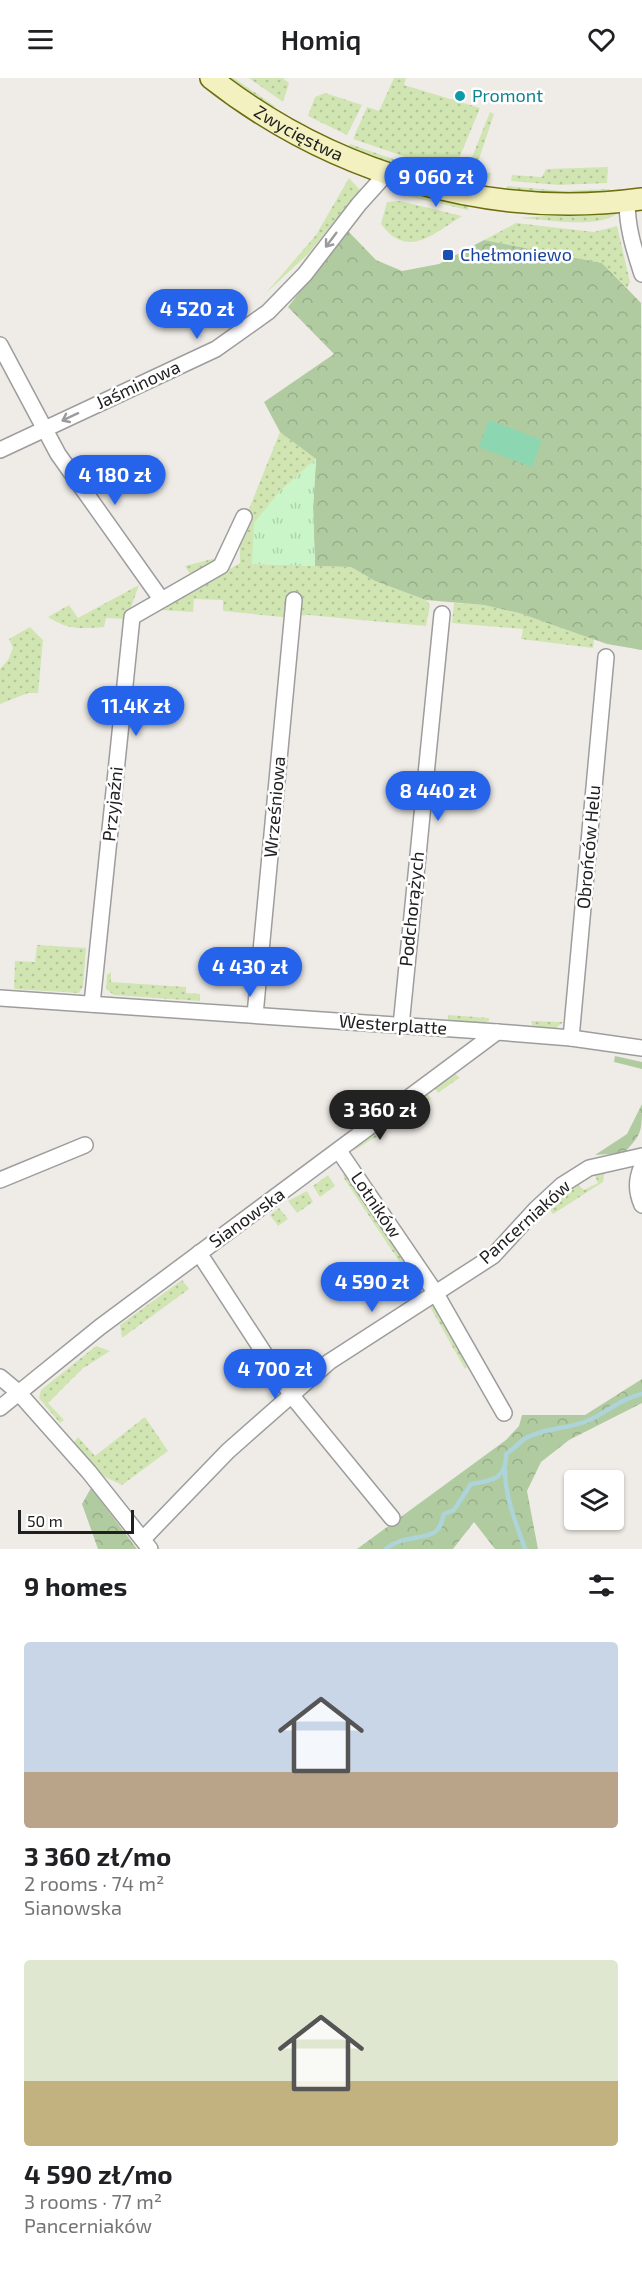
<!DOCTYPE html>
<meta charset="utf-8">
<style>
body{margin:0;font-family:"Exo 2",sans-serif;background:#f6f6f6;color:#202124;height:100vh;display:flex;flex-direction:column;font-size:22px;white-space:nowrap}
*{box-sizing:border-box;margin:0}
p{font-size:20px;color:#757577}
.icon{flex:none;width:33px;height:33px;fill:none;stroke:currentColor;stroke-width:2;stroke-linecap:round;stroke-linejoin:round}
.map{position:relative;height:1471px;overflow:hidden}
.panel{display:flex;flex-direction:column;background:#fff;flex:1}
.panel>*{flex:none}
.controls{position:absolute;left:564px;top:1392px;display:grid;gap:12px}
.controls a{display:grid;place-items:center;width:60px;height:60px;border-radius:6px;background:#fff;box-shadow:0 2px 4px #0004;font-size:30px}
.scale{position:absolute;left:18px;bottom:15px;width:116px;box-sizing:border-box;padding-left:6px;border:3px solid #202020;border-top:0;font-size:16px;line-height:21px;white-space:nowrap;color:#202020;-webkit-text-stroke:4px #fff;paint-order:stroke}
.price{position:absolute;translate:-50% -51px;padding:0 14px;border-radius:21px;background:#2563eb;color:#fff;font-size:20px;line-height:39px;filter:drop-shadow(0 2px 3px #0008)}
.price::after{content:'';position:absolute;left:50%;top:36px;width:18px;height:14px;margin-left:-9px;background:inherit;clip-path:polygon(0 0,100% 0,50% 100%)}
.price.on{background:#222;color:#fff}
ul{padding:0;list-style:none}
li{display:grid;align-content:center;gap:12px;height:318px;padding:0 24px}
li span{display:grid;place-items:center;height:186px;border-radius:6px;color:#555}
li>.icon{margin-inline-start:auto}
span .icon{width:108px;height:108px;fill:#fffc;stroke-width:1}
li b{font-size:26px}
h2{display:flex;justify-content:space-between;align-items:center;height:72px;padding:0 24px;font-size:26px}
header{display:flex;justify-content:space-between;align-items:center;height:78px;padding:0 24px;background:#fff;font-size:27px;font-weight:600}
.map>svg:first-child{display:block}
.grass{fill:url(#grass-dots)}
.forest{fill:url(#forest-crowns)}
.park{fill:url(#park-tufts)}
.pitch{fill:#8cd7b2}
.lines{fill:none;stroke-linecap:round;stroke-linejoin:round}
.stream{stroke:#acd4d9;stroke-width:4.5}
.street-casing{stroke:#9d9d9d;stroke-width:18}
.secondary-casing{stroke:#6e6e0f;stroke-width:24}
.street{stroke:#fff;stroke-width:15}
.secondary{stroke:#f4f1c0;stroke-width:21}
.oneway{stroke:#9b9b9b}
.culture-dot{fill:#0f9aa8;stroke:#fff;stroke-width:2}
.transit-dot{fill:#1a4fb4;stroke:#fff;stroke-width:2}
.labels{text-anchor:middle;stroke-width:5;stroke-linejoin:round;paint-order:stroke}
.culture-label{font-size:18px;fill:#0d838f;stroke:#fff;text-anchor:start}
.street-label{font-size:18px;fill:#202020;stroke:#fff}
.transit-label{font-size:18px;fill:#164399;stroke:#fff;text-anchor:start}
</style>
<header><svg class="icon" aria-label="menu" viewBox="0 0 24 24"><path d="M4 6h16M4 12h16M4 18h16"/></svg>Homiq<svg class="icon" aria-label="heart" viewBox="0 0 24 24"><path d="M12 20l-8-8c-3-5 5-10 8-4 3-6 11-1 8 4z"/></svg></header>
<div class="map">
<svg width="642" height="1471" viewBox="0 0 642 1471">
<defs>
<pattern id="grass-dots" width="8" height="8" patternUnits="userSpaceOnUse" patternTransform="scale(1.5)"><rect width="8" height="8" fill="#d0e5b2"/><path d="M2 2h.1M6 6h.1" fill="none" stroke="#b2c499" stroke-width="1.8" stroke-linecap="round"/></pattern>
<pattern id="forest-crowns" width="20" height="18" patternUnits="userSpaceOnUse" patternTransform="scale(1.5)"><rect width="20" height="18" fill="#b1cba0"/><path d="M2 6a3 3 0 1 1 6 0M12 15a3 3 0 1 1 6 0" fill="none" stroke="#98ae8a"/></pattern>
<pattern id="park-tufts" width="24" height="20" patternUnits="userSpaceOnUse" patternTransform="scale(1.5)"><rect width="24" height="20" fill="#caf5c9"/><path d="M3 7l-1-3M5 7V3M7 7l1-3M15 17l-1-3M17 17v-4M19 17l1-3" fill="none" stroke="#add2ac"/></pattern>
</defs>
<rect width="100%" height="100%" fill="#efece7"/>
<g class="grass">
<path d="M 224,0 L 234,0 L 276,29 L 269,30 Z"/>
<path d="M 249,0 L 283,0 L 289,5 L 283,24 Z"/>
<path d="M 394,0 L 406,0 L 404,7 L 480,30 L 453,95 L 353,61 L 367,29 L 379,33 Z"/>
<path d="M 325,15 L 362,27 L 347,57 L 308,38 L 315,19 Z"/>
<path d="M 490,34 L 494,36 L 475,93 L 491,95 L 489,101 L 465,97 Z"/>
<path d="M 350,66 L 450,101 L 448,103 L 441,103 L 347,72 Z"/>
<path d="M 608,89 L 607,105 L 559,107 L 511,103 L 512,97 L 542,99 L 546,91 Z"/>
<path d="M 349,100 L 360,112 L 308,176 L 266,215 L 316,157 Z"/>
<path d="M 507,108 L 562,113 L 610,111 L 610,116 L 506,114 Z"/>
<path d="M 413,113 L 469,126 L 468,132 L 398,116 Z"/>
<path d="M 400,123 L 462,138 C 433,156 408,182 381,146 L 387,124 Z"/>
<path d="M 621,132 C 604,153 545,141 519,140 Z"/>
<path d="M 516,145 L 594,154 L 617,148 L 630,204 L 627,210 L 602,185 L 484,162 Z"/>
<path d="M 280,354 L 316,381 L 279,414 L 252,486 L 351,489 L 375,503 L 426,522 L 430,527 L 426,548 L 308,537 L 282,539 L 223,533 L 223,522 L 194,521 L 193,534 L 161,532 L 240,485 L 240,467 L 227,456 L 238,434 L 249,431 Z"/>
<path d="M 225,461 L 231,468 C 220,481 208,497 190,496 L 185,488 L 216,480 Z"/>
<path d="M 139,507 L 127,541 L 106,540 L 104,549 C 80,551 69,552 48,539 L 69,527 L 78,540 Z"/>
<path d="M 454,525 L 484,527 L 519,535 L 594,561 L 593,570 L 521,561 L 523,551 L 452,545 Z"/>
<path d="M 30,549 L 43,562 L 38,615 L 28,615 L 0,626 L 0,591 L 8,582 L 13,570 L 9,561 Z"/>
<path d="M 37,867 L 86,870 L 83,908 L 79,915 L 14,911 L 15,883 L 35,884 Z"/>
<path d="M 111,894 L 111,904 L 186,909 L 186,915 L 200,916 L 200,923 L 114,917 L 106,911 L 107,897 Z"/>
<path d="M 448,937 L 489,940 L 489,943 L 485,945 L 448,943 Z"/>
<path d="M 531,943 L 563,944 L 556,950 L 533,949 Z"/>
<path d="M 455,995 L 459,1000 L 438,1015 L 435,1010 Z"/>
<path d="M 427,1016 L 431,1021 L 393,1047 L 390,1043 Z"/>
<path d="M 382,1048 L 386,1053 L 353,1073 L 356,1067 Z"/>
<path d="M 605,1092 L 603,1104 L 553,1136 L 548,1130 L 560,1116 L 576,1105 L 584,1112 L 598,1105 L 594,1095 Z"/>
<path d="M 347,1094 L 425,1209 L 423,1214 L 419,1213 L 345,1102 L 343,1097 Z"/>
<path d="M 328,1097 L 335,1108 L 320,1119 L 313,1108 Z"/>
<path d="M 307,1113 L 313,1124 L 297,1135 L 288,1123 Z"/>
<path d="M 279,1130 L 288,1141 L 278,1148 L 270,1137 Z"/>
<path d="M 182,1202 L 189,1211 L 122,1260 L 120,1247 Z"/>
<path d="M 433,1223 L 467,1289 L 465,1291 L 430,1229 L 424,1232 L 424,1228 Z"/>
<path d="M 96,1268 L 110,1273 L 82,1291 L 48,1325 L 64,1342 L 60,1345 L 39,1320 L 41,1312 Z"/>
<path d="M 145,1339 L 168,1373 L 122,1407 L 103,1398 L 74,1364 L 78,1359 L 95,1378 Z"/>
</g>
<g class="forest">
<path d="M 347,152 L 376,182 L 402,193 L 439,186 L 484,162 L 602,185 L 641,225 L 642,572 L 607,566 L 519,535 L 484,527 L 426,522 L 375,503 L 351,489 L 315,488 L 313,429 L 316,381 L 280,354 L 264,324 L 334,276 L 288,229 Z"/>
<path d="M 615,978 L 642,984 L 642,991 L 614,984 Z"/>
<path d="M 642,1026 C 642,1054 642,1056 624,1075 L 595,1077 L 627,1056 Z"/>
<path d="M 642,1301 L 642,1325 L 569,1362 L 541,1384 L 527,1413 L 538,1471 L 495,1471 L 474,1444 L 453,1471 L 357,1471 L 506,1362 L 519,1348 L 522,1337 L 585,1337 Z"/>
<path d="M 91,1410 L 137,1471 L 98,1471 L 82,1426 Z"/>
</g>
<path class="park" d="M 316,381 L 313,429 L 315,488 L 252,486 L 254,445 L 279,414 Z"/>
<path class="pitch" d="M 489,342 L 542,362 L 532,389 L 479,369 Z"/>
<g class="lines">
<g class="stream">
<path d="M 505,1392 C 505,1419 516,1445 525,1471"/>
<path d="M 386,1471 C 402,1456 430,1463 439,1450 C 441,1446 443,1440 444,1436 L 454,1432 L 471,1406 C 492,1403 507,1401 506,1376 C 512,1372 518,1366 524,1361 C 543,1350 568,1351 587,1343 C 606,1335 622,1320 642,1316"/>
</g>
<g class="street-casing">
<g id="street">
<path d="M 627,123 C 627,150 634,171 642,196"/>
<path d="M 0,267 L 58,376 L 161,521"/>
<path d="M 0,372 L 216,271 L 268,234 L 305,196 L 359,126 L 387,95"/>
<path d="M 0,920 L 497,954 L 571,960 L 642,970"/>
<path d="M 92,926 L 132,539 L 221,488 L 244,439"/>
<path d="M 255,937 L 294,522"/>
<path d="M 401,948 L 442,536"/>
<path d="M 571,960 L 606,579"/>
<path d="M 339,1073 L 435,1214 L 504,1335"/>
<path d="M 642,1088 C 636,1102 636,1113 642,1127"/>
<path d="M 0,1102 L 85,1067"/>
<path d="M 199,1175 L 292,1318 L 392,1440"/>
<path d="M 0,1299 L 18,1314 L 89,1394 L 150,1471"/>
<path d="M 0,1330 L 100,1249 L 497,954"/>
<path d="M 143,1461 L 228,1373 L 329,1284 L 493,1178 L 536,1131 L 562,1107 L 589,1090 L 642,1078"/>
</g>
</g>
<g class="secondary-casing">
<g id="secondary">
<path id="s1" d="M 211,0 C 332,95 489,142 642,121"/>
</g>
</g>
<use href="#street" class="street"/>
<use href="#secondary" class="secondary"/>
</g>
<defs><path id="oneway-shaft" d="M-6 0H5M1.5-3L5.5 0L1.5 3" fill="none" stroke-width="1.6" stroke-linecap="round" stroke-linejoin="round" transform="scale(1.5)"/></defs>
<g class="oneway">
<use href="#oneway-shaft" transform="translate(331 162) rotate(127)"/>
<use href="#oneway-shaft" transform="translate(70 339) rotate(155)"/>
</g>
<circle class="culture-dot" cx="460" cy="18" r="6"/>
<rect class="transit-dot" x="442" y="171" width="12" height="12" rx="3"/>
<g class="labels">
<g class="culture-label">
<text x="472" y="24">Promont</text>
</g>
<g class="street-label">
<text dy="6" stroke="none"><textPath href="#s1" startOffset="104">Zwycięstwa</textPath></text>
<text transform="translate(138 307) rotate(-25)" y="6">Jaśminowa</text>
<text transform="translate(113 726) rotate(-84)" y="6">Przyjaźni</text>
<text transform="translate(275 729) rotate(-85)" y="6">Wrześniowa</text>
<text transform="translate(589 769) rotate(-85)" y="6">Obrońców Helu</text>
<text transform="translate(412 831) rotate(-84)" y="6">Podchorążych</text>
<text transform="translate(393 947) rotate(4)" y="6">Westerplatte</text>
<text transform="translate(376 1127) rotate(56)" y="6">Lotników</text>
<text transform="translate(247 1140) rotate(-36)" y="6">Sianowska</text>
<text transform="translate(525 1144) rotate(-42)" y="6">Pancerniaków</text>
</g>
<g class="transit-label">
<text x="460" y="183">Chełmoniewo</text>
</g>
</g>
</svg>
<div class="controls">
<a><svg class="icon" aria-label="layers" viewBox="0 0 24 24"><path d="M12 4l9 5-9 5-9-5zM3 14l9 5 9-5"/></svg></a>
</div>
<div class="scale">50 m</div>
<b class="price" style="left:436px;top:130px">9 060 zł</b>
<b class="price" style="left:197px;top:262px">4 520 zł</b>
<b class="price" style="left:115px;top:428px">4 180 zł</b>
<b class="price" style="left:136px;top:659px">11.4K zł</b>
<b class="price" style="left:438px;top:744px">8 440 zł</b>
<b class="price" style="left:250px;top:920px">4 430 zł</b>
<b class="price on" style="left:380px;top:1063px">3 360 zł</b>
<b class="price" style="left:372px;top:1235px">4 590 zł</b>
<b class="price" style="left:275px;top:1322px">4 700 zł</b>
</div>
<section class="panel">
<h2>9 homes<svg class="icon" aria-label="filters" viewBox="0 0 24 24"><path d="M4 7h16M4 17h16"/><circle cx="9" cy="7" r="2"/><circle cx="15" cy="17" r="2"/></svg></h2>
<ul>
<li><span style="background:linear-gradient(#c9d6e8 70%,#b9a48a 0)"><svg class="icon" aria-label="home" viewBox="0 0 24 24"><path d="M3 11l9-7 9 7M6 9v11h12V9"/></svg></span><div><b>3 360 zł/mo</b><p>2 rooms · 74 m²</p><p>Sianowska</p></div></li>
<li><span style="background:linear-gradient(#dfe7d0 65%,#c2b280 0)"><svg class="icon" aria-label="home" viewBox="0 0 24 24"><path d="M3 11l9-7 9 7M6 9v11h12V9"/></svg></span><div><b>4 590 zł/mo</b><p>3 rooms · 77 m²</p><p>Pancerniaków</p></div></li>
</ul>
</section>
